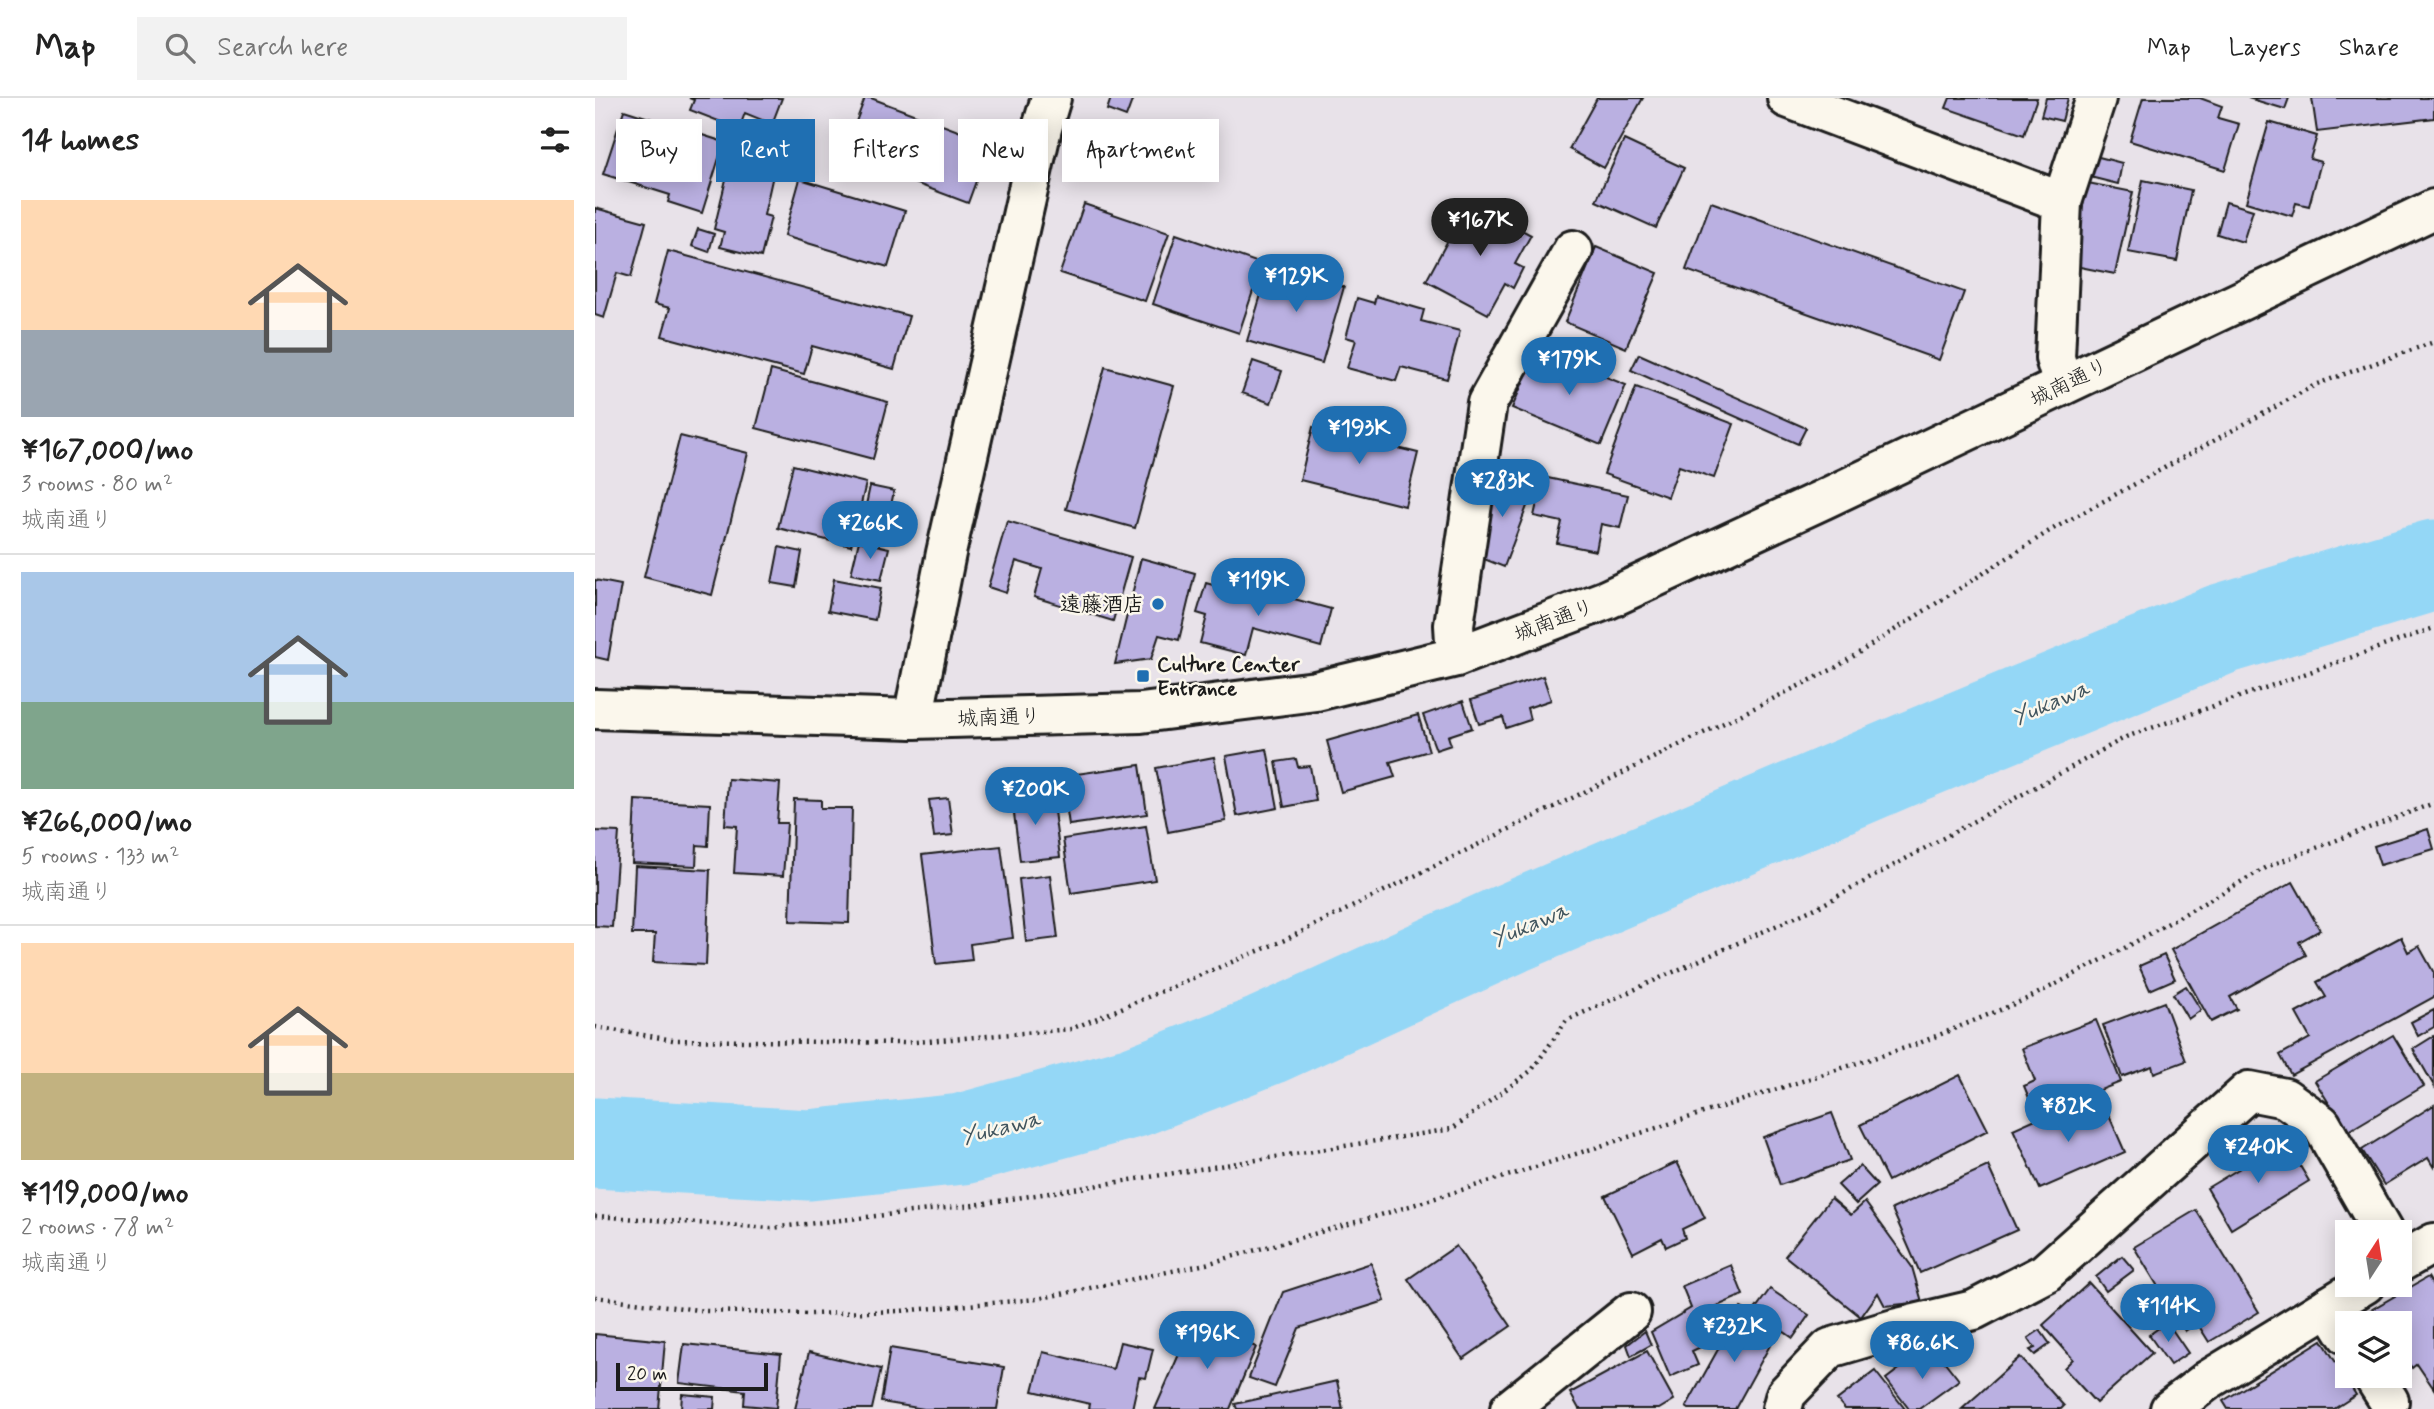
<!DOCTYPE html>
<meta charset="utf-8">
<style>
body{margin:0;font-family:Mynerve,"Klee One",sans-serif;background:#f2f2f2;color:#222;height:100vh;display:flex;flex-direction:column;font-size:26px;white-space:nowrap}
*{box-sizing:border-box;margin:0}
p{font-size:23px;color:#767676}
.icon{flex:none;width:38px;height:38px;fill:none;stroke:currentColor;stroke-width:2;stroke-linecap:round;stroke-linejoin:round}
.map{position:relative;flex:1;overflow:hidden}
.side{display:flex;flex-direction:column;background:#fff;width:595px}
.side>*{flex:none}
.guide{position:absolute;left:21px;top:21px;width:665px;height:63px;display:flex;gap:14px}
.needle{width:46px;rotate:12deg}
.fabs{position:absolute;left:1740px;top:1122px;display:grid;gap:14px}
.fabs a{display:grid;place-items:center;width:77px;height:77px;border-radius:0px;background:#fff;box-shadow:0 4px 18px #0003;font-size:35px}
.scale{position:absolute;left:21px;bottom:18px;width:152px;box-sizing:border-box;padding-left:7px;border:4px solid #1c1c1c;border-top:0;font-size:19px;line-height:24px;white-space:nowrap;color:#1c1c1c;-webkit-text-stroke:5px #fbf7ec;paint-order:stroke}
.price{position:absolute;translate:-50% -60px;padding:0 16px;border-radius:24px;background:#1f6fb2;color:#fff;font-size:23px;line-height:46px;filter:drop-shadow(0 2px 4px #0008)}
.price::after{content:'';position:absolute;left:50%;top:42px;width:21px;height:16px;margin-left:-10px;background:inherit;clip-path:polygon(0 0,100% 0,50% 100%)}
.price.active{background:#222;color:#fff}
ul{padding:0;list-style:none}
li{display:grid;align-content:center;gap:14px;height:371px;padding:0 21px}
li+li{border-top:2px solid #e0e0e0}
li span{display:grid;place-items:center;height:217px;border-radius:0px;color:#555}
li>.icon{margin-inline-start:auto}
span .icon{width:126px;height:126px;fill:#fffc;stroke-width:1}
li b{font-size:30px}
h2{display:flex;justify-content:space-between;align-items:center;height:84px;padding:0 21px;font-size:30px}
.chip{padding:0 24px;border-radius:0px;background:#fff;box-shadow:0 4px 18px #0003;font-size:24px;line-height:63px}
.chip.active{background:#1f6fb2;color:#fff}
header{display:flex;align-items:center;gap:42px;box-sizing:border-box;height:98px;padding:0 35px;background:#fff;border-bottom:2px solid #e0e0e0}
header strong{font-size:33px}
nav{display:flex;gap:38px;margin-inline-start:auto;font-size:24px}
.search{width:490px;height:63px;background:#f2f2f2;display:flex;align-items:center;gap:18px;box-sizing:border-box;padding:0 24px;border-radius:0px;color:#767676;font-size:26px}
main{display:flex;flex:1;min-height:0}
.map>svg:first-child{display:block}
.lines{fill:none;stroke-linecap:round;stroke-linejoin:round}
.river{stroke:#94d7f6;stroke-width:91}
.building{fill:#bab0e1;stroke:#1c1c1c;stroke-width:2}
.minor-casing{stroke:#1c1c1c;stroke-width:44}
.path{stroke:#1c1c1c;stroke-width:4.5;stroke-dasharray:2 5;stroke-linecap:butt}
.minor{stroke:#fbf7ec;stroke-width:38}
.poi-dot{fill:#1f6fb2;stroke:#fbf7ec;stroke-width:2.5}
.labels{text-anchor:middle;stroke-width:5;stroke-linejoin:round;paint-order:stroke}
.street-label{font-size:21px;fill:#1c1c1c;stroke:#fbf7ec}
.poi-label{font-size:21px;font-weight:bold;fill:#1c1c1c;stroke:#fbf7ec;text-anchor:end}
.water-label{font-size:23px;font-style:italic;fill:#40545d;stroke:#fbf7ec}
</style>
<header>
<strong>Map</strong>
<div class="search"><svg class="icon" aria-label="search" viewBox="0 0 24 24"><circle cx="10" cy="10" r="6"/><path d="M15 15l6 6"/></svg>Search here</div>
<nav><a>Map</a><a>Layers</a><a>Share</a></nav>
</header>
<main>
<section class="side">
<h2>14 homes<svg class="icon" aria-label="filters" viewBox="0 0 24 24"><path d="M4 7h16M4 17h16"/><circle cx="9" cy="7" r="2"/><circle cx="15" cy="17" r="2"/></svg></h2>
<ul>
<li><span style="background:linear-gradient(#ffd9b3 60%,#9aa5b1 0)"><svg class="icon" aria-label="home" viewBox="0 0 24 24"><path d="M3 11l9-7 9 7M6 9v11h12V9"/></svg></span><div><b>¥167,000/mo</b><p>3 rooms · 80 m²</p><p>城南通り</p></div></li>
<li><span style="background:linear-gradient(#a9c7e8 60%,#7fa58c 0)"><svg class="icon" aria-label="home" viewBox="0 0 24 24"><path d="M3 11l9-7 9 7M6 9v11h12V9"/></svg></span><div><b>¥266,000/mo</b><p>5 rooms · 133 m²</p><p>城南通り</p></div></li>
<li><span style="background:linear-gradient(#ffd9b3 60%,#c2b280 0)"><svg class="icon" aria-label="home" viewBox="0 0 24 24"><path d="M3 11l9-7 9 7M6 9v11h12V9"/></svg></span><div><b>¥119,000/mo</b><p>2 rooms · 78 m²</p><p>城南通り</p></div></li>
</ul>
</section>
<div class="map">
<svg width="1839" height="1311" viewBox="0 0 1839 1311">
<rect width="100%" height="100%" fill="#e8e2e9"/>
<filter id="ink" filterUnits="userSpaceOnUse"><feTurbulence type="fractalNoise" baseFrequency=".0143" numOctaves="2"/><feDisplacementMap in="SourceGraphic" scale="14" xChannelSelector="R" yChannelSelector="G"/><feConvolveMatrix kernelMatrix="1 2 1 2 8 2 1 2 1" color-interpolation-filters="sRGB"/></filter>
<g filter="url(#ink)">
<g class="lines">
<path class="river" d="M 0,1045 L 214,1057 L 367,1041 L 539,994 L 671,942 L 914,831 L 1314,660 L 1627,531 L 1839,467"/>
</g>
<g class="building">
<path d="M 94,0 L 187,0 L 177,26 L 150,15 L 144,31 L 95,12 L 99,2 Z"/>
<path d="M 270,0 L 276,0 L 395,45 L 373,105 L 248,58 Z"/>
<path d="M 516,0 L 538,0 L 531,19 L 512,12 Z"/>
<path d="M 1002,0 L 1048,0 L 1009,70 L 974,51 Z"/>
<path d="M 1355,0 L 1442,0 L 1429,37 L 1351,10 Z"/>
<path d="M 1451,0 L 1473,0 L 1467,23 L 1446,18 Z"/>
<path d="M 1548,0 L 1605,0 L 1627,8 L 1623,20 L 1644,26 L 1630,72 L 1535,43 Z"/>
<path d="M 1653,0 L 1694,0 L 1690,11 Z"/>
<path d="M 1717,0 L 1839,0 L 1839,20 L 1722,34 Z"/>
<path d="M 29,12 L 129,44 L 107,115 L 73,104 L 75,97 L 8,76 Z"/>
<path d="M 1674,24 L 1722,38 L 1715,61 L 1726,64 L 1714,108 L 1701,105 L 1697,118 L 1651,104 Z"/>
<path d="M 1029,42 L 1089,70 L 1061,130 L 1001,103 Z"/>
<path d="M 140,44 L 178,53 L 173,76 L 178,77 L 169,117 L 176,119 L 166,159 L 125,149 L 129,134 L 119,131 Z"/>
<path d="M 1500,58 L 1527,65 L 1523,86 L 1495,79 Z"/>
<path d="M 205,81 L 310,113 L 293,169 L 189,138 Z"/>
<path d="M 1548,82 L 1596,92 L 1582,163 L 1533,154 Z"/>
<path d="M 1493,85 L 1538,94 L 1520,176 L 1475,167 Z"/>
<path d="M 874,103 L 936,137 L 920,166 L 928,170 L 918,190 L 910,185 L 893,216 L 831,183 Z"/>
<path d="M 1116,104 L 1369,194 L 1344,262 L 1091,172 Z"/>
<path d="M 1631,104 L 1658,112 L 1648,144 L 1622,136 Z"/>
<path d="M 489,106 L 574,135 L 550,203 L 465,175 Z"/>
<path d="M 0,110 L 51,124 L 36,179 L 22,175 L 9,220 L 0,217 Z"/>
<path d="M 103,131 L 119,136 L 114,154 L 97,148 Z"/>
<path d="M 581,136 L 667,166 L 644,235 L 558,206 Z"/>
<path d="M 1001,149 L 1063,175 L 1031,250 L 970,224 Z"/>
<path d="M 73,153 L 314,218 L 299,271 L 217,248 L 209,276 L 67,238 L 75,210 L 59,206 Z"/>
<path d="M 675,167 L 749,189 L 727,265 L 652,243 Z"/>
<path d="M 781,198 L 829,212 L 826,223 L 865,233 L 852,281 L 806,269 L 801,283 L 752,270 L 761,242 L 751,239 L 762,200 L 779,205 Z"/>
<path d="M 942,251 L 1031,287 L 1006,347 L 917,310 Z"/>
<path d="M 1044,256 L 1211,330 L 1203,346 L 1036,272 Z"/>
<path d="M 658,263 L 687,273 L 676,305 L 647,295 Z"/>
<path d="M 510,269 L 579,288 L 540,430 L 471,411 Z"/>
<path d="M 176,272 L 293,304 L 278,361 L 161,330 Z"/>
<path d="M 1041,289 L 1139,326 L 1119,380 L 1084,368 L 1073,399 L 1009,376 Z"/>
<path d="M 718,329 L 823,355 L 810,408 L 705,382 Z"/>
<path d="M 85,338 L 153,355 L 117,497 L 49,479 Z"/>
<path d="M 198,367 L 271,385 L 256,448 L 183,430 Z"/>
<path d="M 905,374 L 940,387 L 909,469 L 874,455 Z"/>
<path d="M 948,379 L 1033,397 L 1025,430 L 1006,426 L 1001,453 L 962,445 L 967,424 L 939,418 Z"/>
<path d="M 275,388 L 299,393 L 289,441 L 265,436 Z"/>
<path d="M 412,423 L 536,459 L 518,523 L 439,499 L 447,471 L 421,463 L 411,495 L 393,489 Z"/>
<path d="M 264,443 L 294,450 L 286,482 L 256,476 Z"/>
<path d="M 184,449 L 207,454 L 201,489 L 177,485 Z"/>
<path d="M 546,460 L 600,475 L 584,542 L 564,537 L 556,561 L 520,566 Z"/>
<path d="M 239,481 L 286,490 L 280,522 L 233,513 Z"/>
<path d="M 0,482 L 26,487 L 13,562 L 0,559 Z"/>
<path d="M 611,485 L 653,497 L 655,489 L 736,511 L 726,549 L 658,530 L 651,557 L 605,545 L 612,518 L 602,515 Z"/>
<path d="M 948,578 L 956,602 L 932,610 L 935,622 L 911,630 L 908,619 L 884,626 L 876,602 Z"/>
<path d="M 868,603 L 877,630 L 853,638 L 856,647 L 841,652 L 828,617 Z"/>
<path d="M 823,617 L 834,653 L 795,664 L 800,679 L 746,694 L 732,643 Z"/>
<path d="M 672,651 L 683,710 L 642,718 L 631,658 Z"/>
<path d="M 619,659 L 631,723 L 573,734 L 561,670 Z"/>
<path d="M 701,661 L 703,669 L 715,668 L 721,703 L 689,709 L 681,664 Z"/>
<path d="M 545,667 L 552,716 L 474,727 L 467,678 Z"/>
<path d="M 133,681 L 185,685 L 182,725 L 192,725 L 188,778 L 139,775 L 142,728 L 130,727 Z"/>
<path d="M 430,691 L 432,701 L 457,698 L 465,759 L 425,763 L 416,692 Z"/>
<path d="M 353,700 L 358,737 L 339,739 L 334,702 Z"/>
<path d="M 199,701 L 226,702 L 226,710 L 257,710 L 254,825 L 195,823 Z"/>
<path d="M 40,702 L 115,706 L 113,748 L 102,747 L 101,768 L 37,765 Z"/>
<path d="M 551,728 L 560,782 L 476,795 L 468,741 Z"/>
<path d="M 1833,731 L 1839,751 L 1785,767 L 1779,748 Z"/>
<path d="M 0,733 L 24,734 L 17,829 L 0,828 Z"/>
<path d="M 406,748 L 418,840 L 375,846 L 377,862 L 341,866 L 327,757 Z"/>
<path d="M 40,768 L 115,772 L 111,867 L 58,864 L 60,836 L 37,836 Z"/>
<path d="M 455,777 L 463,840 L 431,844 L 424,781 Z"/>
<path d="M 1698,784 L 1725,832 L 1704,844 L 1711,857 L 1635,899 L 1642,911 L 1616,924 L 1576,852 Z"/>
<path d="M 1806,839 L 1813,854 L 1824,848 L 1839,875 L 1839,899 L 1696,977 L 1685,957 L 1715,940 L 1701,915 L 1731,899 L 1722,884 Z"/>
<path d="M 1569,857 L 1580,881 L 1555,892 L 1544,868 Z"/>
<path d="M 1591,888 L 1606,912 L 1593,921 L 1578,896 Z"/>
<path d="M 1569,904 L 1591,963 L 1559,975 L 1557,968 L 1527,979 L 1508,927 Z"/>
<path d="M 1839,912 L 1839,929 L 1823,938 L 1816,924 Z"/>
<path d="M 1501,922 L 1526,984 L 1441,1017 L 1429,988 L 1440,983 L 1427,950 Z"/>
<path d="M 1798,937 L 1829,988 L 1752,1034 L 1720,983 Z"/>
<path d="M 1839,938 L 1839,988 L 1818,951 Z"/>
<path d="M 1365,977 L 1393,1032 L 1293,1083 L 1265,1027 Z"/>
<path d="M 1508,1004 L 1530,1054 L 1445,1091 L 1418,1031 L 1452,1016 L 1456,1027 Z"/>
<path d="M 1839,1007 L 1839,1070 L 1833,1060 L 1789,1087 L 1767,1052 Z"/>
<path d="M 1237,1015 L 1255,1062 L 1185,1087 L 1168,1039 Z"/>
<path d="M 1690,1043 L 1714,1083 L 1636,1131 L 1612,1090 Z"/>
<path d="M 1082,1064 L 1110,1120 L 1087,1131 L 1090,1140 L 1071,1149 L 1067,1140 L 1038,1155 L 1010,1098 Z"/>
<path d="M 1265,1068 L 1282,1087 L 1261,1106 L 1243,1087 Z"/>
<path d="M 1393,1068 L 1422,1132 L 1325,1175 L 1297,1111 Z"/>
<path d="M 1236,1100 L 1256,1117 L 1270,1104 L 1317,1169 L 1327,1204 L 1290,1208 L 1283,1195 L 1266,1219 L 1190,1158 Z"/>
<path d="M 1601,1112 L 1664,1214 L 1614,1244 L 1602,1225 L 1590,1233 L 1539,1149 Z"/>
<path d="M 861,1148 L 916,1228 L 868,1261 L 813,1181 Z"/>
<path d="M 1527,1158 L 1539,1172 L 1511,1193 L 1501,1179 Z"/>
<path d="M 776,1165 L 790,1203 L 704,1230 L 680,1289 L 654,1280 L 688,1194 Z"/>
<path d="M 1136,1167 L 1148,1197 L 1113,1212 L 1120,1228 L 1107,1234 L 1112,1246 L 1097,1253 L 1103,1267 L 1075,1279 L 1056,1234 L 1096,1210 L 1087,1188 Z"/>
<path d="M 1833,1179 L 1839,1189 L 1839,1291 L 1822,1266 L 1817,1270 L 1809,1259 L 1804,1261 L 1804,1225 L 1769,1225 L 1774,1213 Z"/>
<path d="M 1494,1185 L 1557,1255 L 1501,1305 L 1469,1270 L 1478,1261 L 1448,1227 Z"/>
<path d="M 1175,1191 L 1214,1217 L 1198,1240 L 1159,1213 Z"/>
<path d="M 1146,1210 L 1184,1231 L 1140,1311 L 1094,1311 L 1091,1309 Z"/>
<path d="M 599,1222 L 661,1249 L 635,1311 L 560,1311 Z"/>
<path d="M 1572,1224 L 1593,1255 L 1575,1267 L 1554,1237 Z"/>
<path d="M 1445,1232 L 1455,1246 L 1440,1257 L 1435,1252 L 1440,1250 L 1433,1240 Z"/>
<path d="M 1050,1233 L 1056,1247 L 1036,1258 L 1032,1247 Z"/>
<path d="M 0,1236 L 70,1243 L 64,1311 L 0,1311 Z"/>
<path d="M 1727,1242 L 1761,1297 L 1739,1311 L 1633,1311 L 1628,1303 Z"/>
<path d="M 525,1244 L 558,1251 L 551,1280 L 544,1279 L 537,1311 L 494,1311 L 495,1306 L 438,1293 L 448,1254 L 518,1271 Z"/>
<path d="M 89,1246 L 186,1256 L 181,1310 L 149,1307 L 150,1293 L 84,1285 Z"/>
<path d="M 295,1250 L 409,1269 L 402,1311 L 329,1311 L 286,1304 Z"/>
<path d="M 1052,1253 L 1079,1302 L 1064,1311 L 984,1311 L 975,1295 Z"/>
<path d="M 214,1254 L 286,1271 L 277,1311 L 200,1311 Z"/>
<path d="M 1342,1254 L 1364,1282 L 1324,1311 L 1314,1311 L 1291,1281 L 1320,1259 L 1325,1267 Z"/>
<path d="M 1425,1259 L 1469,1308 L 1466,1311 L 1367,1311 Z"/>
<path d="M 1280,1273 L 1310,1311 L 1250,1311 L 1242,1302 Z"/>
<path d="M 742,1283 L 748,1311 L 642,1311 L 640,1306 Z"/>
<path d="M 87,1296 L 120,1299 L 119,1311 L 86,1311 Z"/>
</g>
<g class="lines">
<g class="minor-casing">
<g id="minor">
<path d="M 1192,0 L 1467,104"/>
<path d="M 1468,287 L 1460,260 L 1467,104 L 1501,0"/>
<path d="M 861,559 L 859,527 L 892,305 L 978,152"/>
<path d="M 0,611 L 318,621 L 546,615 L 721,593 L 861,559 L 1011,502 L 1229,401 L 1839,111"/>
<path d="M 318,621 L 351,455 L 447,30 L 456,0"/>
<path d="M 1804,1165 L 1839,1145"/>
<path d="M 1734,1208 L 1752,1237"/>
<path d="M 1778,1278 L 1794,1303"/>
<path d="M 915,1311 L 1036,1214"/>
<path d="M 1187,1311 L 1191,1296 L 1235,1250 L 1299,1231 L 1379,1212 L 1450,1175 L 1654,993 L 1690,1000 L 1726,1026 L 1788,1134"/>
<path d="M 1575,1311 L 1613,1282 L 1770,1186"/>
</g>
</g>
<g class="path">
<path d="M 0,929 L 78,942 L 309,945 L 476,931 L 692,841 L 1240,570 L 1456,432 L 1722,286 L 1839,244"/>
<path d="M 0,1118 L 176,1130 L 378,1107 L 857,1031 L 937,972 L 972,922 L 1227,807 L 1531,639 L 1839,530"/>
<path d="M 0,1199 L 111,1213 L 215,1216 L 305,1213 L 442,1201 L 611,1166 L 779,1119 L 925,1074 L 1322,946 L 1434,900 L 1526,852 L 1674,768 L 1839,705"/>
</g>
<use href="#minor" class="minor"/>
</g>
</g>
<g class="poi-dot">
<circle cx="563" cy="506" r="7"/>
<rect x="541" y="571" width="14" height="14" rx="3.5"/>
</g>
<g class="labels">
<g class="street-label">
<text transform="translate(1474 284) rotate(-26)" y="7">城南通り</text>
<text transform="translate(959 522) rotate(-21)" y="7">城南通り</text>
<text transform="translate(404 619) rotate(-2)" y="7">城南通り</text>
</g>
<g class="poi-label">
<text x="549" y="513">遠藤酒店</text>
<text x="562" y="573" text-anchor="start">Culture Center<tspan x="562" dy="24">Entrance</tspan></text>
</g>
<g class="water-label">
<text transform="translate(1455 604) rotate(-23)" y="8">Yukawa</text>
<text transform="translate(934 826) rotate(-23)" y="8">Yukawa</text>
<text transform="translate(405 1029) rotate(-14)" y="8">Yukawa</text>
</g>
</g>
</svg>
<div class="fabs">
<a><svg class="needle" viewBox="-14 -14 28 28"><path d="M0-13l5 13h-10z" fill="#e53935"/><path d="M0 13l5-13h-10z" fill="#767676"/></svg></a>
<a><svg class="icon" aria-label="layers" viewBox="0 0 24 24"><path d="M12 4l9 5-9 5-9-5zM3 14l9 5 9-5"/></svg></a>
</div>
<div class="scale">20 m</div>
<b class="price active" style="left:885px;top:160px">¥167K</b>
<b class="price" style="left:701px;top:216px">¥129K</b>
<b class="price" style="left:974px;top:299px">¥179K</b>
<b class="price" style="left:764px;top:368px">¥193K</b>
<b class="price" style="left:907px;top:421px">¥283K</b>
<b class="price" style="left:275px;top:463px">¥266K</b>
<b class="price" style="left:663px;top:520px">¥119K</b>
<b class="price" style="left:440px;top:729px">¥200K</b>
<b class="price" style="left:1473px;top:1046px">¥82K</b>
<b class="price" style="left:1663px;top:1087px">¥240K</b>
<b class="price" style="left:1573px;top:1246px">¥114K</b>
<b class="price" style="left:1139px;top:1266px">¥232K</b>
<b class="price" style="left:612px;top:1273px">¥196K</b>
<b class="price" style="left:1327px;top:1283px">¥86.6K</b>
<div class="guide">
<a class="chip">Buy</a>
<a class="chip active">Rent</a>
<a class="chip">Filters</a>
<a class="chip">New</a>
<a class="chip">Apartment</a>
</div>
</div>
</main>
